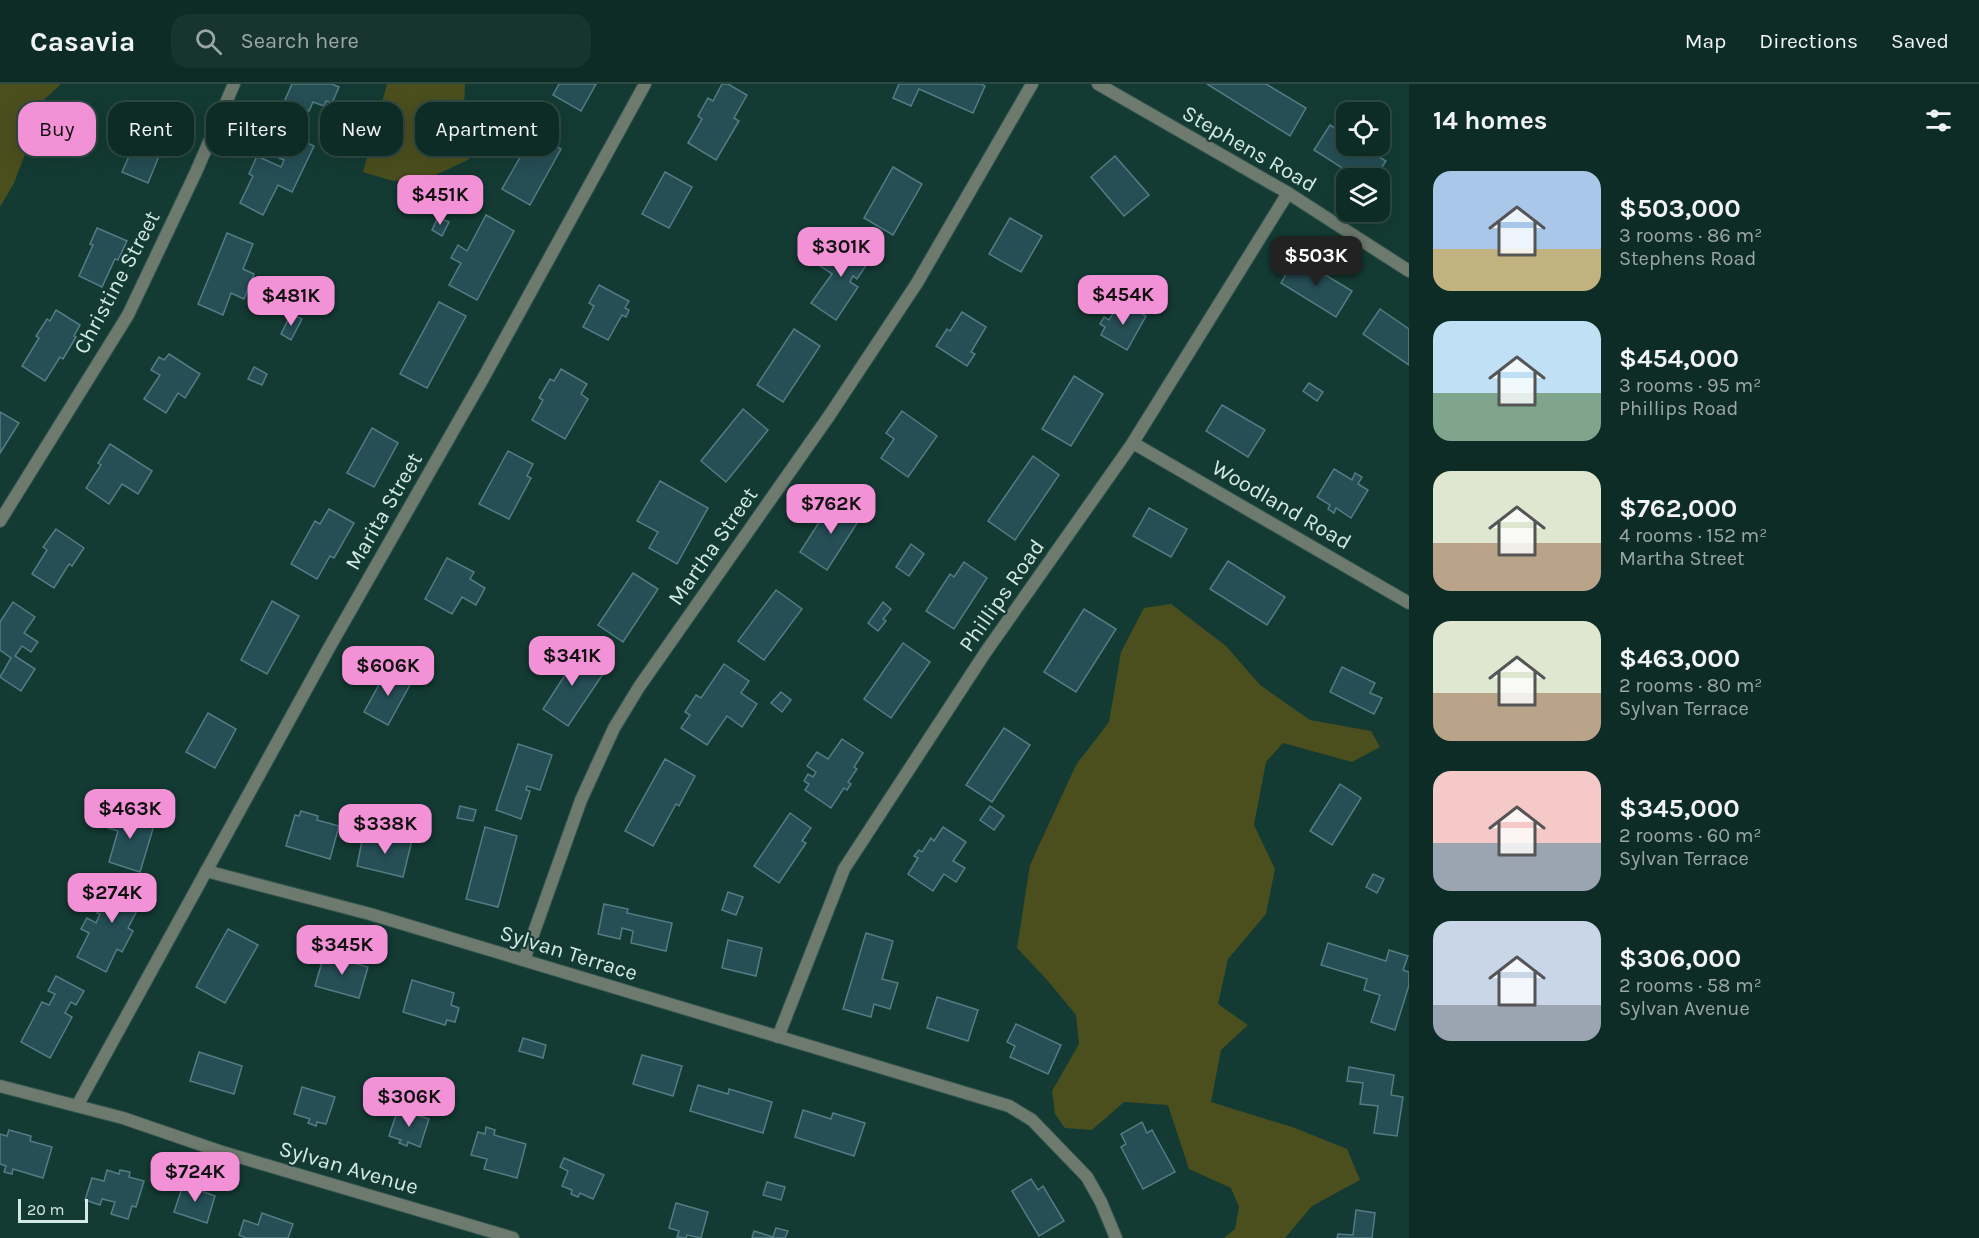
<!DOCTYPE html>
<meta charset="utf-8">
<style>
body{margin:0;font-family:Karla,sans-serif;background:#17342e;color:#f1f3f6;height:100vh;display:flex;flex-direction:column;font-size:22px;white-space:nowrap}
*{box-sizing:border-box;margin:0}
p{font-size:20px;color:#9ba7a7}
.icon{flex:none;width:33px;height:33px;fill:none;stroke:currentColor;stroke-width:2;stroke-linecap:round;stroke-linejoin:round}
.map{position:relative;flex:1;overflow:hidden}
.details{display:flex;flex-direction:column;background:#0e2c26;width:570px}
.details>*{flex:none}
.hud{position:absolute;left:18px;top:18px;width:570px;height:54px;display:flex;gap:12px}
.fabs{position:absolute;left:1336px;top:18px;display:grid;gap:12px}
.fabs a{display:grid;place-items:center;width:54px;height:54px;border-radius:12px;background:#0e2c26;box-shadow:0 6px 24px #0002,0 0 0 2px #2e4843;font-size:30px}
.scale{position:absolute;left:18px;bottom:15px;width:70px;box-sizing:border-box;padding-left:6px;border:3px solid #d3e9e3;border-top:0;font-size:16px;line-height:21px;white-space:nowrap;color:#d3e9e3;-webkit-text-stroke:4px #133b33;paint-order:stroke}
.price{position:absolute;translate:-50% -51px;padding:0 14px;border-radius:12px;background:#f391d6;color:#111;font-size:20px;line-height:39px;filter:drop-shadow(0 2px 3px #0008)}
.price::after{content:'';position:absolute;left:50%;top:36px;width:18px;height:14px;margin-left:-9px;background:inherit;clip-path:polygon(0 0,100% 0,50% 100%)}
.price.current{background:#222;color:#fff}
ul{padding:0;list-style:none}
li{display:flex;align-items:center;gap:18px;height:150px;padding:0 24px}
li span{display:grid;place-items:center;flex:none;width:168px;height:120px;border-radius:18px;color:#555}
li>.icon{margin-inline-start:auto}
span .icon{width:72px;height:72px;fill:#fffc;stroke-width:1}
li b{font-size:26px}
h2{display:flex;justify-content:space-between;align-items:center;height:72px;padding:0 24px;font-size:26px}
.pill{padding:0 21px;border-radius:18px;background:#0e2c26;box-shadow:0 6px 24px #0002,0 0 0 2px #2e4843;font-size:21px;line-height:54px}
.pill.current{background:#f391d6;color:#111}
header{display:flex;align-items:center;gap:36px;box-sizing:border-box;height:84px;padding:0 30px;background:#0e2c26;border-bottom:2px solid #2e4843}
header strong{font-size:28px}
nav{display:flex;gap:33px;margin-inline-start:auto;font-size:21px}
.search{width:420px;height:54px;background:#17342e;display:flex;align-items:center;gap:15px;box-sizing:border-box;padding:0 21px;border-radius:18px;color:#9ba7a7;font-size:22px}
main{display:flex;flex:1;min-height:0}
.map>svg:first-child{display:block}
.green{fill:#4b4f1e}
.building{fill:#254e55;stroke:#537c84;stroke-width:1.5}
.lines{fill:none;stroke-linecap:round;stroke-linejoin:round}
.street-casing{stroke:#32574f;stroke-width:14}
.street{stroke:#6f7a6f;stroke-width:12}
.labels{text-anchor:middle;stroke-width:4.5;stroke-linejoin:round;paint-order:stroke}
.street-label{font-size:22px;fill:#d3e9e3;stroke:#133b33}
</style>
<header>
<strong>Casavia</strong>
<div class="search"><svg class="icon" aria-label="search" viewBox="0 0 24 24"><circle cx="10" cy="10" r="6"/><path d="M15 15l6 6"/></svg>Search here</div>
<nav><a>Map</a><a>Directions</a><a>Saved</a></nav>
</header>
<main>
<div class="map">
<svg width="1409" height="1154" viewBox="0 0 1409 1154">
<rect width="100%" height="100%" fill="#133b33"/>
<g class="green">
<path d="M 0,0 L 61,0 L 34,25 L 27,65 L 14,99 L 0,123 Z"/>
<path d="M 387,0 L 465,0 L 464,22 L 483,49 L 468,76 L 429,94 L 393,97 L 363,88 Z"/>
<path d="M 1171,520 L 1226,562 L 1260,601 L 1310,636 L 1371,647 L 1380,663 L 1352,678 L 1283,659 L 1266,678 L 1254,741 L 1275,785 L 1266,830 L 1228,875 L 1218,920 L 1248,941 L 1221,966 L 1211,1018 L 1295,1044 L 1347,1065 L 1360,1096 L 1312,1122 L 1285,1154 L 1224,1154 L 1235,1145 L 1239,1123 L 1231,1104 L 1189,1085 L 1168,1021 L 1124,1018 L 1092,1046 L 1065,1044 L 1055,1030 L 1052,1007 L 1079,960 L 1076,931 L 1048,897 L 1017,864 L 1030,781 L 1076,681 L 1109,638 L 1121,568 L 1144,524 Z"/>
</g>
<g class="building">
<path d="M 292,0 L 332,0 L 339,3 L 332,19 L 326,17 L 324,22 L 313,18 L 309,27 L 285,16 Z"/>
<path d="M 559,0 L 596,0 L 581,27 L 553,11 Z"/>
<path d="M 722,0 L 728,0 L 747,11 L 734,34 L 739,37 L 716,76 L 688,59 L 702,35 L 698,32 L 708,14 L 713,17 Z"/>
<path d="M 899,0 L 981,0 L 985,2 L 973,29 L 919,5 L 911,22 L 893,14 Z"/>
<path d="M 1207,0 L 1266,0 L 1306,24 L 1290,52 Z"/>
<path d="M 143,40 L 168,50 L 148,99 L 122,88 Z"/>
<path d="M 1330,41 L 1347,52 L 1347,62 L 1361,62 L 1386,77 L 1375,94 L 1358,94 L 1314,66 Z"/>
<path d="M 534,49 L 561,65 L 530,121 L 502,105 Z"/>
<path d="M 288,50 L 314,62 L 292,108 L 278,101 L 263,131 L 240,119 L 253,92 L 249,90 L 257,72 L 281,83 L 284,76 L 277,73 Z"/>
<path d="M 1115,72 L 1149,111 L 1124,132 L 1091,93 Z"/>
<path d="M 893,83 L 922,100 L 893,151 L 864,134 Z"/>
<path d="M 665,88 L 692,103 L 669,144 L 642,130 Z"/>
<path d="M 486,131 L 514,147 L 477,216 L 449,201 L 461,179 L 451,174 L 458,161 L 467,167 Z"/>
<path d="M 438,133 L 449,138 L 442,152 L 432,146 Z"/>
<path d="M 1010,134 L 1042,152 L 1021,188 L 989,170 Z"/>
<path d="M 97,144 L 127,157 L 118,176 L 115,175 L 102,203 L 79,192 L 93,161 L 90,160 Z"/>
<path d="M 227,149 L 253,160 L 243,185 L 254,190 L 244,215 L 231,209 L 223,231 L 198,220 Z"/>
<path d="M 851,155 L 873,171 L 857,195 L 853,192 L 850,198 L 858,203 L 836,236 L 811,219 L 832,190 L 819,181 L 831,165 L 840,171 Z"/>
<path d="M 1296,173 L 1352,207 L 1336,233 L 1281,199 Z"/>
<path d="M 599,201 L 629,217 L 625,224 L 629,226 L 626,233 L 622,231 L 608,256 L 583,243 L 594,222 L 589,219 Z"/>
<path d="M 439,218 L 466,232 L 427,304 L 400,290 Z"/>
<path d="M 1120,218 L 1146,232 L 1127,266 L 1101,251 L 1105,243 L 1100,240 L 1104,233 L 1109,236 Z"/>
<path d="M 1380,225 L 1409,245 L 1409,281 L 1363,250 Z"/>
<path d="M 56,226 L 80,241 L 74,252 L 76,253 L 63,275 L 60,273 L 45,297 L 22,282 L 39,254 L 36,252 L 47,235 L 50,237 Z"/>
<path d="M 962,228 L 986,243 L 971,268 L 975,270 L 967,282 L 936,262 L 947,245 L 950,247 Z"/>
<path d="M 291,230 L 302,235 L 291,256 L 281,250 Z"/>
<path d="M 794,245 L 820,262 L 783,318 L 757,301 Z"/>
<path d="M 169,270 L 200,290 L 185,314 L 178,309 L 166,329 L 144,315 L 160,291 L 151,286 L 159,273 L 164,276 Z"/>
<path d="M 254,283 L 267,290 L 262,301 L 248,295 Z"/>
<path d="M 561,285 L 587,300 L 581,310 L 588,315 L 565,355 L 532,336 L 543,316 L 539,314 L 550,295 L 554,297 Z"/>
<path d="M 1074,292 L 1103,310 L 1071,362 L 1042,345 Z"/>
<path d="M 1309,299 L 1323,308 L 1317,317 L 1303,307 Z"/>
<path d="M 1222,321 L 1265,346 L 1248,373 L 1206,347 Z"/>
<path d="M 743,325 L 768,346 L 726,398 L 701,377 Z"/>
<path d="M 902,327 L 937,352 L 908,393 L 881,374 L 894,355 L 886,349 Z"/>
<path d="M 0,328 L 19,339 L 0,369 Z"/>
<path d="M 372,344 L 398,359 L 374,403 L 347,389 Z"/>
<path d="M 110,360 L 152,387 L 138,410 L 122,400 L 109,420 L 86,404 L 101,381 L 98,379 Z"/>
<path d="M 508,367 L 533,380 L 527,392 L 531,394 L 509,435 L 479,420 Z"/>
<path d="M 1033,372 L 1059,391 L 1015,456 L 988,437 Z"/>
<path d="M 1334,385 L 1352,396 L 1355,389 L 1362,393 L 1358,400 L 1368,406 L 1351,434 L 1336,424 L 1334,429 L 1328,425 L 1330,421 L 1317,413 Z"/>
<path d="M 660,397 L 708,424 L 677,480 L 649,464 L 658,448 L 637,437 Z"/>
<path d="M 834,415 L 861,433 L 827,486 L 800,468 Z"/>
<path d="M 1149,424 L 1187,445 L 1171,473 L 1133,452 Z"/>
<path d="M 329,425 L 354,439 L 334,474 L 330,472 L 317,495 L 291,480 L 315,437 L 320,440 Z"/>
<path d="M 56,445 L 84,464 L 72,482 L 69,480 L 54,504 L 32,490 L 47,466 L 43,463 Z"/>
<path d="M 911,460 L 924,470 L 909,492 L 896,483 Z"/>
<path d="M 447,474 L 474,488 L 470,495 L 485,504 L 476,521 L 462,513 L 452,530 L 425,515 Z"/>
<path d="M 1228,477 L 1285,513 L 1267,541 L 1210,505 Z"/>
<path d="M 964,478 L 987,494 L 954,545 L 926,527 L 950,490 L 954,493 Z"/>
<path d="M 633,489 L 658,505 L 623,558 L 598,541 Z"/>
<path d="M 776,506 L 802,525 L 764,576 L 738,557 Z"/>
<path d="M 272,517 L 299,532 L 267,590 L 241,576 Z"/>
<path d="M 13,518 L 35,533 L 24,549 L 38,558 L 31,568 L 22,562 L 15,572 L 35,585 L 21,607 L 0,593 L 11,574 L 0,566 L 0,538 Z"/>
<path d="M 883,518 L 891,525 L 883,535 L 886,537 L 878,547 L 868,539 Z"/>
<path d="M 1084,525 L 1116,545 L 1076,608 L 1044,588 Z"/>
<path d="M 903,559 L 930,578 L 891,634 L 864,615 Z"/>
<path d="M 564,564 L 603,590 L 568,642 L 543,625 L 567,588 L 554,579 Z"/>
<path d="M 724,580 L 749,597 L 741,609 L 757,620 L 742,643 L 727,632 L 707,661 L 681,644 L 690,631 L 685,628 L 696,611 L 701,614 Z"/>
<path d="M 1342,583 L 1375,599 L 1370,609 L 1382,614 L 1374,630 L 1330,608 Z"/>
<path d="M 387,586 L 411,599 L 388,641 L 364,628 Z"/>
<path d="M 781,608 L 791,616 L 782,628 L 771,619 Z"/>
<path d="M 208,629 L 236,645 L 215,684 L 186,668 Z"/>
<path d="M 1004,644 L 1030,661 L 992,718 L 966,701 Z"/>
<path d="M 842,655 L 863,669 L 854,683 L 857,685 L 848,698 L 851,700 L 847,706 L 844,704 L 831,724 L 805,706 L 809,700 L 804,697 L 808,690 L 813,693 L 816,688 L 807,682 L 817,668 L 828,675 Z"/>
<path d="M 518,660 L 552,671 L 540,706 L 527,702 L 526,706 L 530,707 L 521,735 L 496,726 Z"/>
<path d="M 665,675 L 695,692 L 679,722 L 676,720 L 653,762 L 625,747 Z"/>
<path d="M 1340,700 L 1361,714 L 1332,761 L 1310,747 Z"/>
<path d="M 460,722 L 476,726 L 473,737 L 457,734 Z"/>
<path d="M 990,722 L 1004,732 L 994,746 L 980,736 Z"/>
<path d="M 114,725 L 155,738 L 140,788 L 109,778 L 118,747 L 108,744 Z"/>
<path d="M 301,727 L 318,732 L 317,736 L 339,742 L 330,775 L 286,762 L 295,731 L 299,732 Z"/>
<path d="M 790,729 L 811,744 L 802,757 L 806,759 L 779,799 L 754,782 Z"/>
<path d="M 485,743 L 517,752 L 498,823 L 466,815 Z"/>
<path d="M 943,743 L 966,758 L 953,777 L 965,784 L 956,798 L 944,790 L 933,807 L 908,790 L 918,774 L 914,772 L 919,766 L 922,768 L 931,754 L 934,757 Z"/>
<path d="M 392,751 L 412,756 L 403,793 L 357,782 L 363,752 L 390,758 Z"/>
<path d="M 1373,790 L 1384,795 L 1377,809 L 1366,803 Z"/>
<path d="M 115,791 L 147,807 L 128,844 L 133,847 L 122,868 L 117,865 L 106,888 L 77,873 L 89,849 L 81,845 L 87,834 L 96,839 L 100,830 L 97,829 Z"/>
<path d="M 728,808 L 743,813 L 736,831 L 722,826 Z"/>
<path d="M 604,820 L 628,825 L 627,829 L 672,839 L 666,867 L 631,859 L 633,847 L 622,844 L 620,855 L 598,850 Z"/>
<path d="M 228,845 L 258,861 L 225,919 L 196,903 Z"/>
<path d="M 866,849 L 893,857 L 882,895 L 898,899 L 890,925 L 874,920 L 871,933 L 843,925 Z"/>
<path d="M 728,856 L 762,864 L 756,892 L 722,884 Z"/>
<path d="M 1328,859 L 1386,877 L 1389,866 L 1408,872 L 1403,886 L 1409,888 L 1409,901 L 1395,946 L 1371,938 L 1380,911 L 1364,906 L 1367,895 L 1321,881 Z"/>
<path d="M 324,871 L 368,883 L 359,914 L 315,902 Z"/>
<path d="M 56,892 L 84,907 L 76,921 L 71,918 L 65,929 L 72,933 L 50,974 L 21,958 L 42,918 L 49,921 L 55,910 L 48,907 Z"/>
<path d="M 412,896 L 454,909 L 451,921 L 459,924 L 455,938 L 447,936 L 445,941 L 403,928 Z"/>
<path d="M 937,913 L 978,926 L 968,957 L 927,944 Z"/>
<path d="M 1016,940 L 1061,961 L 1048,990 L 1010,973 L 1015,962 L 1007,958 Z"/>
<path d="M 523,954 L 546,961 L 543,974 L 519,967 Z"/>
<path d="M 199,968 L 242,982 L 234,1010 L 190,997 Z"/>
<path d="M 642,971 L 682,982 L 673,1012 L 633,1000 Z"/>
<path d="M 1349,983 L 1394,991 L 1391,1011 L 1403,1013 L 1397,1052 L 1374,1049 L 1378,1022 L 1360,1020 L 1363,999 L 1347,997 Z"/>
<path d="M 698,1001 L 728,1010 L 729,1005 L 772,1018 L 763,1049 L 690,1027 Z"/>
<path d="M 302,1003 L 335,1013 L 326,1040 L 317,1038 L 316,1042 L 308,1039 L 310,1035 L 294,1030 Z"/>
<path d="M 398,1025 L 429,1035 L 420,1063 L 408,1058 L 407,1062 L 399,1059 L 401,1056 L 389,1052 Z"/>
<path d="M 803,1026 L 831,1035 L 833,1029 L 865,1039 L 854,1072 L 795,1053 Z"/>
<path d="M 1142,1038 L 1147,1049 L 1152,1046 L 1175,1088 L 1143,1105 L 1121,1063 L 1126,1060 L 1121,1050 Z"/>
<path d="M 486,1043 L 495,1046 L 494,1051 L 526,1060 L 517,1094 L 484,1085 L 487,1075 L 471,1071 L 478,1048 L 485,1050 Z"/>
<path d="M 9,1046 L 31,1052 L 30,1057 L 52,1063 L 43,1094 L 13,1085 L 12,1090 L 4,1088 L 6,1082 L 0,1080 L 0,1050 L 7,1052 Z"/>
<path d="M 564,1074 L 604,1091 L 593,1115 L 580,1109 L 578,1113 L 571,1110 L 572,1106 L 562,1102 L 568,1087 L 560,1083 Z"/>
<path d="M 107,1086 L 119,1090 L 120,1086 L 130,1088 L 129,1093 L 144,1097 L 136,1123 L 132,1122 L 128,1135 L 111,1130 L 115,1118 L 102,1115 L 100,1121 L 85,1116 L 92,1094 L 104,1097 Z"/>
<path d="M 1031,1095 L 1038,1106 L 1043,1102 L 1064,1137 L 1039,1152 L 1012,1107 Z"/>
<path d="M 767,1098 L 785,1103 L 781,1116 L 763,1111 Z"/>
<path d="M 198,1100 L 206,1103 L 204,1108 L 215,1112 L 207,1139 L 174,1128 L 183,1101 L 196,1106 Z"/>
<path d="M 676,1119 L 708,1128 L 701,1154 L 687,1151 L 686,1154 L 677,1153 L 679,1147 L 669,1144 Z"/>
<path d="M 1356,1126 L 1375,1129 L 1372,1154 L 1337,1154 L 1338,1150 L 1353,1151 Z"/>
<path d="M 262,1129 L 293,1140 L 288,1154 L 246,1154 L 239,1151 L 244,1136 L 258,1141 Z"/>
<path d="M 776,1144 L 788,1147 L 785,1154 L 752,1154 L 754,1147 L 773,1153 Z"/>
</g>
<g class="lines">
<g class="street-casing">
<g id="street">
<path d="M 1098,0 L 1288,109 L 1409,187"/>
<path d="M 1133,359 L 1409,519"/>
<path d="M 0,437 L 128,231 L 196,88 L 234,0"/>
<path d="M 206,787 L 370,830 L 1009,1022 L 1032,1036 L 1087,1093 L 1101,1118 L 1116,1154"/>
<path d="M 524,876 L 581,716 L 614,644 L 639,603 L 829,332 L 917,199 L 1032,0"/>
<path d="M 778,953 L 844,785 L 985,569 L 1132,360 L 1288,109"/>
<path d="M 0,1002 L 123,1034 L 222,1068 L 513,1154"/>
<path d="M 77,1022 L 329,564 L 485,291 L 645,0"/>
</g>
</g>
<use href="#street" class="street"/>
</g>
<g class="labels">
<g class="street-label">
<text transform="translate(1250 64) rotate(30)" y="8">Stephens Road</text>
<text transform="translate(116 198) rotate(-62)" y="8">Christine Street</text>
<text transform="translate(1282 420) rotate(30)" y="8">Woodland Road</text>
<text transform="translate(383 427) rotate(-60)" y="8">Marita Street</text>
<text transform="translate(712 462) rotate(-55)" y="8">Martha Street</text>
<text transform="translate(1001 511) rotate(-55)" y="8">Phillips Road</text>
<text transform="translate(569 868) rotate(17)" y="8">Sylvan Terrace</text>
<text transform="translate(349 1083) rotate(16)" y="8">Sylvan Avenue</text>
</g>
</g>
</svg>
<div class="fabs">
<a><svg class="icon" aria-label="locate" viewBox="0 0 24 24"><circle cx="12" cy="12" r="6"/><path d="M12 2v4M12 18v4M2 12h4M18 12h4"/></svg></a>
<a><svg class="icon" aria-label="layers" viewBox="0 0 24 24"><path d="M12 4l9 5-9 5-9-5zM3 14l9 5 9-5"/></svg></a>
</div>
<div class="scale">20 m</div>
<b class="price" style="left:440px;top:142px">$451K</b>
<b class="price" style="left:841px;top:194px">$301K</b>
<b class="price current" style="left:1316px;top:203px">$503K</b>
<b class="price" style="left:1123px;top:242px">$454K</b>
<b class="price" style="left:291px;top:243px">$481K</b>
<b class="price" style="left:831px;top:451px">$762K</b>
<b class="price" style="left:572px;top:603px">$341K</b>
<b class="price" style="left:388px;top:613px">$606K</b>
<b class="price" style="left:130px;top:756px">$463K</b>
<b class="price" style="left:385px;top:771px">$338K</b>
<b class="price" style="left:112px;top:840px">$274K</b>
<b class="price" style="left:342px;top:892px">$345K</b>
<b class="price" style="left:409px;top:1044px">$306K</b>
<b class="price" style="left:195px;top:1119px">$724K</b>
<div class="hud">
<a class="pill current">Buy</a>
<a class="pill">Rent</a>
<a class="pill">Filters</a>
<a class="pill">New</a>
<a class="pill">Apartment</a>
</div>
</div>
<section class="details">
<h2>14 homes<svg class="icon" aria-label="filters" viewBox="0 0 24 24"><path d="M4 7h16M4 17h16"/><circle cx="9" cy="7" r="2"/><circle cx="15" cy="17" r="2"/></svg></h2>
<ul>
<li><span style="background:linear-gradient(#a9c7e8 65%,#c2b280 0)"><svg class="icon" aria-label="home" viewBox="0 0 24 24"><path d="M3 11l9-7 9 7M6 9v11h12V9"/></svg></span><div><b>$503,000</b><p>3 rooms · 86 m²</p><p>Stephens Road</p></div></li>
<li><span style="background:linear-gradient(#bfe0f5 60%,#7fa58c 0)"><svg class="icon" aria-label="home" viewBox="0 0 24 24"><path d="M3 11l9-7 9 7M6 9v11h12V9"/></svg></span><div><b>$454,000</b><p>3 rooms · 95 m²</p><p>Phillips Road</p></div></li>
<li><span style="background:linear-gradient(#dfe7d0 60%,#b9a48a 0)"><svg class="icon" aria-label="home" viewBox="0 0 24 24"><path d="M3 11l9-7 9 7M6 9v11h12V9"/></svg></span><div><b>$762,000</b><p>4 rooms · 152 m²</p><p>Martha Street</p></div></li>
<li><span style="background:linear-gradient(#dfe7d0 60%,#b9a48a 0)"><svg class="icon" aria-label="home" viewBox="0 0 24 24"><path d="M3 11l9-7 9 7M6 9v11h12V9"/></svg></span><div><b>$463,000</b><p>2 rooms · 80 m²</p><p>Sylvan Terrace</p></div></li>
<li><span style="background:linear-gradient(#f6c9c9 60%,#9aa5b1 0)"><svg class="icon" aria-label="home" viewBox="0 0 24 24"><path d="M3 11l9-7 9 7M6 9v11h12V9"/></svg></span><div><b>$345,000</b><p>2 rooms · 60 m²</p><p>Sylvan Terrace</p></div></li>
<li><span style="background:linear-gradient(#c9d6e8 70%,#9aa5b1 0)"><svg class="icon" aria-label="home" viewBox="0 0 24 24"><path d="M3 11l9-7 9 7M6 9v11h12V9"/></svg></span><div><b>$306,000</b><p>2 rooms · 58 m²</p><p>Sylvan Avenue</p></div></li>
</ul>
</section>
</main>
